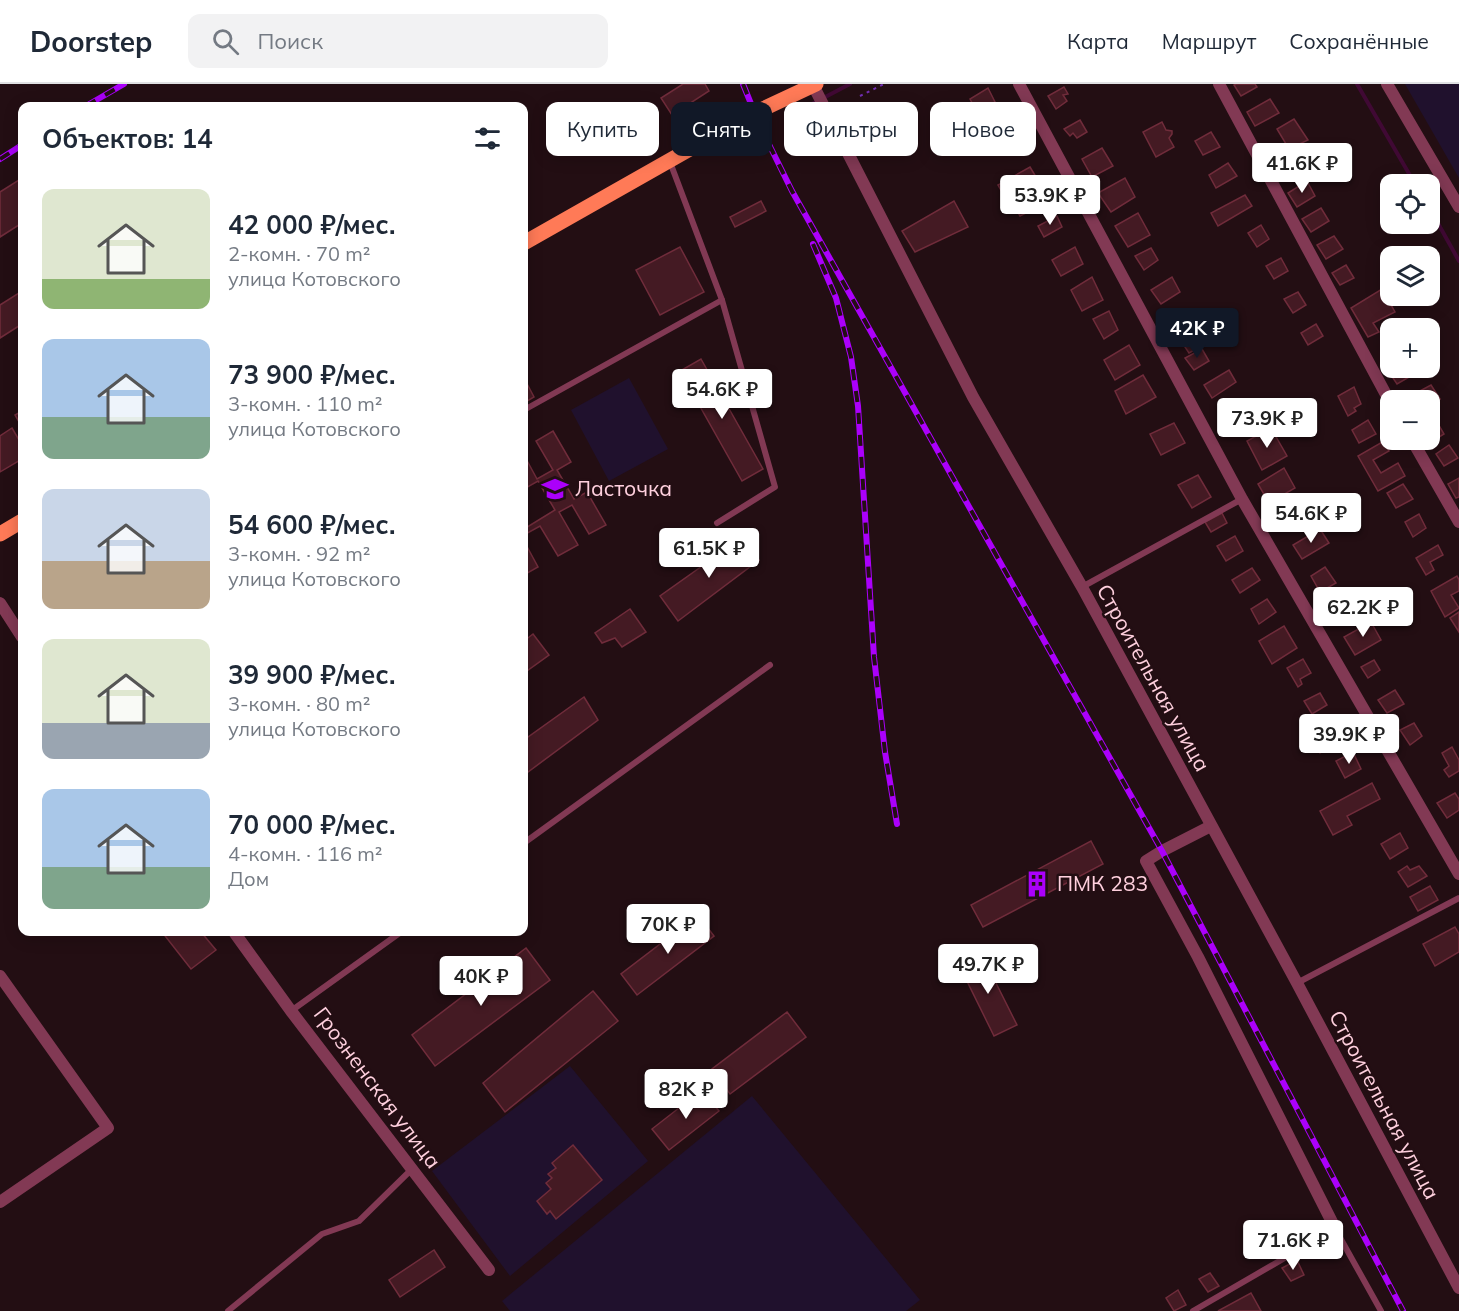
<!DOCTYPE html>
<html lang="ru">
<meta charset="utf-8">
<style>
body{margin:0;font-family:Mulish,sans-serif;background:#f2f2f3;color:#1f2937;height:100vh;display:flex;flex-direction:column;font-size:22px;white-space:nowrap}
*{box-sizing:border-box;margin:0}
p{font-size:20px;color:#747a83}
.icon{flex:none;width:33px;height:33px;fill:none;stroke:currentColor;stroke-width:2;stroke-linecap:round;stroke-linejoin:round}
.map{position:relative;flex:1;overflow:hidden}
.side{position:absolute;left:18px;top:18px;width:510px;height:834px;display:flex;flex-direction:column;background:#fff;border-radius:12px;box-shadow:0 3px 15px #0003}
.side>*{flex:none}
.top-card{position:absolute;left:546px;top:18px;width:570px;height:54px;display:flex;gap:12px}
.tools{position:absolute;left:1380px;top:90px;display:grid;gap:12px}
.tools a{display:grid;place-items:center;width:60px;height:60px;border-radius:12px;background:#fff;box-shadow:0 3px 15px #0003;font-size:30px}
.price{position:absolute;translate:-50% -51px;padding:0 14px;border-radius:6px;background:#fff;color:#222;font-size:20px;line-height:39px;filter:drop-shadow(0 2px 3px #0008)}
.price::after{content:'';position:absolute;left:50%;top:36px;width:18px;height:14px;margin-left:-9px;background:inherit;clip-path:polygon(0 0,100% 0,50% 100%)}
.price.active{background:#111827;color:#fff}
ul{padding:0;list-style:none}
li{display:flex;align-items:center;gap:18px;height:150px;padding:0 24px}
li span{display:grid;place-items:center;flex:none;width:168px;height:120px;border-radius:12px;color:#555}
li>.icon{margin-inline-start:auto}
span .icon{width:72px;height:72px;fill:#fffc;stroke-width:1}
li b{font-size:26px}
h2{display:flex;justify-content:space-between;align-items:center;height:72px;padding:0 24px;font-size:26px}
.pill{padding:0 21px;border-radius:12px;background:#fff;box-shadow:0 3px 15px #0003;font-size:21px;line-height:54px}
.pill.active{background:#111827;color:#fff}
header{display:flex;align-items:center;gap:36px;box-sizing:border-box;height:84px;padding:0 30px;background:#fff;border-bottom:2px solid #e0e1e3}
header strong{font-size:28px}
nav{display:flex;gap:33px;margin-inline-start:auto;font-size:21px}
.search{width:420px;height:54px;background:#f2f2f3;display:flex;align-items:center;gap:15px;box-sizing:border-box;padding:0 21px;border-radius:12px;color:#747a83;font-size:22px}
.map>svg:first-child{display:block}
.green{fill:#20112d}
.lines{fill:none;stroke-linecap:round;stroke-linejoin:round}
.stream{stroke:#400934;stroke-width:4}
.building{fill:#441a23;stroke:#702c3b;stroke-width:1.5}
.path{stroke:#742eb4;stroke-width:2;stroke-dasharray:3 4.5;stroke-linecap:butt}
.service{stroke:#823954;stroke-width:6}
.minor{stroke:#823954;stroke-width:12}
.tertiary{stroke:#823954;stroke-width:12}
.primary{stroke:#ff7a57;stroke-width:15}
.rail-casing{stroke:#ab00fb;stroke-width:6}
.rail{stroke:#230e13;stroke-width:4;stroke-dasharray:11;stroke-linecap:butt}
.labels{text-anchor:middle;stroke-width:5;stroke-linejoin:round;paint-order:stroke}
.poi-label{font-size:21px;fill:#ffd0de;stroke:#230e13;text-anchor:start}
.street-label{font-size:21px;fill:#ffd0de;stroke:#230e13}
</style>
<header>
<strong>Doorstep</strong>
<div class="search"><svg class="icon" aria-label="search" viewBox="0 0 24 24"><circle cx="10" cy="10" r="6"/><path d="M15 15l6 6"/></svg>Поиск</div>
<nav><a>Карта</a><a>Маршрут</a><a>Сохранённые</a></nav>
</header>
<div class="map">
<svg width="1459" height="1227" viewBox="0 0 1459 1227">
<rect width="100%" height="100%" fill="#230e13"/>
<g class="green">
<path d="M 1405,0 L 1459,0 L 1459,94 Z"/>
<path d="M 629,294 L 668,365 L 609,397 L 571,326 Z"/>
<path d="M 570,982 L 648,1077 L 510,1192 L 432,1087 Z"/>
<path d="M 752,1012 L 920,1216 L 906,1227 L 510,1227 L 502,1217 Z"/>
</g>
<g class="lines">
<g class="stream">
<path d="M 1357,0 L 1415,100"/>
<path d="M 810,21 L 850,0"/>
<path d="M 1430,125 L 1459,177"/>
</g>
</g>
<g class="building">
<path d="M 683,0 L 705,0 L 709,7 L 672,31 L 661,14 Z"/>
<path d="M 1236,0 L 1255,0 L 1257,3 L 1241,12 L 1234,1 Z"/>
<path d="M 1064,3 L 1068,10 L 1063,11 L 1067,17 L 1056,25 L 1048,12 Z"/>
<path d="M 988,4 L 995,18 L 977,28 L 970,15 Z"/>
<path d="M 1270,15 L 1279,29 L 1255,42 L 1247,28 Z"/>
<path d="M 1294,35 L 1308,56 L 1289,65 L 1277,45 Z"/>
<path d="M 1080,36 L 1087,48 L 1077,54 L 1073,49 L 1070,52 L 1064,45 Z"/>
<path d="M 639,37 L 646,50 L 625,61 L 619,50 Z"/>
<path d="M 1004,37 L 1011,50 L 996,60 L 988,46 Z"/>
<path d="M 1162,38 L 1166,46 L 1172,47 L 1172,50 L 1169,54 L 1174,63 L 1156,73 L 1143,48 Z"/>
<path d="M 1211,48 L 1220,63 L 1203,71 L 1195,57 Z"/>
<path d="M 1102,64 L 1113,82 L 1092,93 L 1082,75 Z"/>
<path d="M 1290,72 L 1297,86 L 1282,95 L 1274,81 Z"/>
<path d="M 1228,79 L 1237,92 L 1216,104 L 1209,91 Z"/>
<path d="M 1030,83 L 1039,98 L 1006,115 L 998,101 Z"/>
<path d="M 22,94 L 22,139 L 0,153 L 0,108 Z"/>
<path d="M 1125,94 L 1135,113 L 1111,128 L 1098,109 Z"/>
<path d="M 1307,97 L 1315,112 L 1297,123 L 1288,109 Z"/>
<path d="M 1041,101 L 1050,117 L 1020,132 L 1011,116 Z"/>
<path d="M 1245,111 L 1252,122 L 1218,142 L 1211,129 Z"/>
<path d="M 761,117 L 766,127 L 735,143 L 730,133 Z"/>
<path d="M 954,117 L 968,143 L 915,168 L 902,147 Z"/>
<path d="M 1321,124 L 1329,137 L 1311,148 L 1302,135 Z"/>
<path d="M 1138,129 L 1150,151 L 1128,163 L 1115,142 Z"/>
<path d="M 1057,132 L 1062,143 L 1044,153 L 1038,142 Z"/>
<path d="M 1261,141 L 1269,155 L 1257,163 L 1248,149 Z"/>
<path d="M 1334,152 L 1343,165 L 1326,175 L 1317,161 Z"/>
<path d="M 680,163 L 704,208 L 660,231 L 636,186 Z"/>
<path d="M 1075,163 L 1083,180 L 1061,192 L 1052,176 Z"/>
<path d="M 1151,164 L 1158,176 L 1144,186 L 1135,172 Z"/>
<path d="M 1281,174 L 1288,187 L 1274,195 L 1266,182 Z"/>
<path d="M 1346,181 L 1354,194 L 1340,201 L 1332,189 Z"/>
<path d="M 1092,193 L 1103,216 L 1082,227 L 1071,206 Z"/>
<path d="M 1172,193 L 1180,208 L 1161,220 L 1151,206 Z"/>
<path d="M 1382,205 L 1395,228 L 1373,239 L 1379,248 L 1368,253 L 1351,224 Z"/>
<path d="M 22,207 L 22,240 L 0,254 L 0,221 Z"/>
<path d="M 1298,208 L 1306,221 L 1293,229 L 1284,215 Z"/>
<path d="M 1109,227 L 1118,246 L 1104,255 L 1093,235 Z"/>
<path d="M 1198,234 L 1211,257 L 1189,269 L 1175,248 Z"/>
<path d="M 1316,240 L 1323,252 L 1308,261 L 1301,249 Z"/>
<path d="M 1129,261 L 1140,281 L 1115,296 L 1104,276 Z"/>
<path d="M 1202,265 L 1209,277 L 1194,286 L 1185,274 Z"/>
<path d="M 701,275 L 763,385 L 742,397 L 680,287 Z"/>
<path d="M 1391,284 L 1406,284 L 1411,292 L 1397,300 L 1387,285 Z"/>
<path d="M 1229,286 L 1236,298 L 1212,314 L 1204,301 Z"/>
<path d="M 1143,291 L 1156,313 L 1126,330 L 1115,307 Z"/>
<path d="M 524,294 L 534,313 L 524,319 Z"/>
<path d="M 1431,301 L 1440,315 L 1430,321 L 1430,316 L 1403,316 Z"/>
<path d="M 1354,303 L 1361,320 L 1354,324 L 1356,327 L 1348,332 L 1338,312 Z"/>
<path d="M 22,327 L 22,343 L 15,331 Z"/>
<path d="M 1434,333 L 1444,350 L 1428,360 L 1425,356 L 1430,356 L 1430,336 Z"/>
<path d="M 1368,336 L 1376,350 L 1359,359 L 1352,346 Z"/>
<path d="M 1174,339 L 1185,359 L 1161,371 L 1150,350 Z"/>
<path d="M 12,344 L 22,361 L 22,375 L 0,388 L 0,352 Z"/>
<path d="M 1271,344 L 1287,372 L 1262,386 L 1247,357 Z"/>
<path d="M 553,347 L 571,378 L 557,386 L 574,415 L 587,408 L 606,441 L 589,450 L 572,421 L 559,428 L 578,461 L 558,472 L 540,442 L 524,451 L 524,445 L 555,426 L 538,397 L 524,405 L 524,371 L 537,395 L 553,386 L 536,357 Z"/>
<path d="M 1384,357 L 1389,367 L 1373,376 L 1381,389 L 1398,379 L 1405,392 L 1378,407 L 1358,372 Z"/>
<path d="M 1449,361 L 1458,374 L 1444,382 L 1436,370 Z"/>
<path d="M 1284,384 L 1295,404 L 1269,419 L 1258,400 Z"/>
<path d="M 1198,391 L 1211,413 L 1192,424 L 1178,401 Z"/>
<path d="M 1459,394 L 1459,413 L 1456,414 L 1448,400 Z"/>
<path d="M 1403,400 L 1413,415 L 1396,424 L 1387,409 Z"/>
<path d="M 1302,413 L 1312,431 L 1286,446 L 1275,429 Z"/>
<path d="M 1222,429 L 1227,439 L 1211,448 L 1205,438 Z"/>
<path d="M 1419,430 L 1426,444 L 1413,453 L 1405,438 Z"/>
<path d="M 1320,445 L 1329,459 L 1302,475 L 1293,461 Z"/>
<path d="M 1235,452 L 1243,467 L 1226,477 L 1217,462 Z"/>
<path d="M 743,453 L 759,476 L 678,537 L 660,512 Z"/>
<path d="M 524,457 L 538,483 L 524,491 Z"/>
<path d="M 1438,461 L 1443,471 L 1430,478 L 1434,486 L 1426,491 L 1416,474 Z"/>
<path d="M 1325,483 L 1336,499 L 1320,508 L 1311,492 Z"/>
<path d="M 1252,484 L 1260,496 L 1240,509 L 1232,496 Z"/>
<path d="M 1457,492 L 1459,496 L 1459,507 L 1451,511 L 1459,524 L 1445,533 L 1431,507 Z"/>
<path d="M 1343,511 L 1352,527 L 1336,536 L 1326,521 Z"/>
<path d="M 1267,515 L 1276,528 L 1259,540 L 1251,525 Z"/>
<path d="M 630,525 L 646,548 L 622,563 L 615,554 L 602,559 L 595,549 Z"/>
<path d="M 1459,528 L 1459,548 L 1450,534 Z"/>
<path d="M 1371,538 L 1381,556 L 1355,571 L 1344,553 Z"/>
<path d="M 1284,542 L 1297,564 L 1272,580 L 1259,557 Z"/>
<path d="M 533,550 L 549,571 L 524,589 L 524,557 Z"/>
<path d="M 1303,575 L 1311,589 L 1300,595 L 1302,600 L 1298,603 L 1287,584 Z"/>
<path d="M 1374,576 L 1380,586 L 1368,594 L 1361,583 Z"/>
<path d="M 1395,606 L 1404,620 L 1387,629 L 1378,616 Z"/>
<path d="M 1320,609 L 1327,621 L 1312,630 L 1304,617 Z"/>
<path d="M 584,613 L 598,636 L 524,691 L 524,656 Z"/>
<path d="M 1335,638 L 1344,654 L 1320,669 L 1310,654 Z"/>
<path d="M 1414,639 L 1422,652 L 1410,661 L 1400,646 Z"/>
<path d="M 1452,663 L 1459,676 L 1459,687 L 1449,693 L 1444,686 L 1449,682 L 1442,669 Z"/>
<path d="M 1353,668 L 1361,685 L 1345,694 L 1336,677 Z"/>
<path d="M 1372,699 L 1380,715 L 1347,732 L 1352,741 L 1333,751 L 1320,727 Z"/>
<path d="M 1455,709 L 1459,715 L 1459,726 L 1447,734 L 1437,719 Z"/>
<path d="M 1400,749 L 1408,764 L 1390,775 L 1381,760 Z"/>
<path d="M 1091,757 L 1103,780 L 983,843 L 971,821 Z"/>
<path d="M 1407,782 L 1410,786 L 1419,782 L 1427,792 L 1408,803 L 1398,788 Z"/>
<path d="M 1430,802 L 1438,816 L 1418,827 L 1410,813 Z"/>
<path d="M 698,831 L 714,852 L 637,911 L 621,890 Z"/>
<path d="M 1455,843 L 1459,850 L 1459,868 L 1435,882 L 1423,860 Z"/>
<path d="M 162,848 L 201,848 L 216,866 L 191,885 Z"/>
<path d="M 526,864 L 550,896 L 435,982 L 412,951 Z"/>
<path d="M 981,869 L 1017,941 L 994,952 L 959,881 Z"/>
<path d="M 593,907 L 618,937 L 505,1028 L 483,999 Z"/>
<path d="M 787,928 L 806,953 L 730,1010 L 712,985 Z"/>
<path d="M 702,1006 L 719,1027 L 669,1066 L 652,1045 Z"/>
<path d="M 573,1061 L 602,1096 L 556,1135 L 550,1127 L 547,1130 L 537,1117 L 551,1105 L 546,1099 L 552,1094 L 548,1090 L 556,1084 L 552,1079 Z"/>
<path d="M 434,1166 L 445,1183 L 400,1213 L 389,1196 Z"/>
<path d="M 1297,1176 L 1304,1191 L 1291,1197 L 1282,1184 Z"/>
<path d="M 1210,1189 L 1219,1202 L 1208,1208 L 1199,1195 Z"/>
<path d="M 1178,1206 L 1186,1221 L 1174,1227 L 1166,1214 Z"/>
<path d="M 1251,1209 L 1261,1227 L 1218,1227 Z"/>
</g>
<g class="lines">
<path class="path" d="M 860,12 L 884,0"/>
<g class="service">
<path d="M 524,326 L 722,216 L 670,78"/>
<path d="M 717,439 L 775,403 L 722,216"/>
<path d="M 1082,503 L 1242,415"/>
<path d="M 524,759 L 770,581"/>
<path d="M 1297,899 L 1459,814"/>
<path d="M 291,927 L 401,848"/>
<path d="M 1333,1141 L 1381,1227"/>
<path d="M 228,1227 L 322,1150 L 359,1137 L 412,1085"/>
<path d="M 1193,1227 L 1295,1168"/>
</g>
<g class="minor">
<path d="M 1019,0 L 1242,415 L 1459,790"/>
<path d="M 1219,0 L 1390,318"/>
<path d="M 1387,0 L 1459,123"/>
<path d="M 1412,356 L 1459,438"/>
<path d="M 0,519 L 22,553"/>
<path d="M 1211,742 L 1162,767 L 1146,777 L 1198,873 L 1333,1140 L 1295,1168"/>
<path d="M 234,848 L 291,927 L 489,1186"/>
<path d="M 0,892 L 108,1044 L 0,1118"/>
</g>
<path class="tertiary" d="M 813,1 L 973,313 L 1082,503 L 1297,899 L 1459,1204"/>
<g class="primary">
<path d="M 524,159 L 748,32 L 816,0"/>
<path d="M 0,450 L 22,437"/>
</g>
<g class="rail-casing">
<g id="rail">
<path d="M 743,0 L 760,42 L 792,107 L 1162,767 L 1403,1227"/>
<path d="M 86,22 L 124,0"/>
<path d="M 0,75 L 22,61"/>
<path d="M 813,160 L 836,214 L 851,273 L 858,322 L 874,573 L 885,668 L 897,740"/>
</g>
</g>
<use href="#rail" class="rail"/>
</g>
<defs>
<g id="school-bare" transform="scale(2.07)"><path d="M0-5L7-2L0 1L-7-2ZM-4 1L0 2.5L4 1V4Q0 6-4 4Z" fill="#ab00fb" stroke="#230e13" stroke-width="2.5" paint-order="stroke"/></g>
<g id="building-bare" transform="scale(2.07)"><path d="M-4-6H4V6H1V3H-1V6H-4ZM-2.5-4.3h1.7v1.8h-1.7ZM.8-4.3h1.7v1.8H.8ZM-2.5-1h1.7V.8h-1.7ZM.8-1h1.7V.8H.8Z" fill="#ab00fb" stroke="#230e13" stroke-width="2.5" paint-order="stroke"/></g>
</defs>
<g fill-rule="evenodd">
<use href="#school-bare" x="555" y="405"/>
<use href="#building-bare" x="1037" y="800"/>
</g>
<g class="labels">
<g class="poi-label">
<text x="575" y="412">Ласточка</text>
<text x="1057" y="807">ПМК 283</text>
</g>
<g class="street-label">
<text transform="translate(1153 594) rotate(61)" y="7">Строительная улица</text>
<text transform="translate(377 1004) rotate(53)" y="7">Грозненская улица</text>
<text transform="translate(1384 1021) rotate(62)" y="7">Строительная улица</text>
</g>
</g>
</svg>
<div class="tools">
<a><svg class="icon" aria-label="locate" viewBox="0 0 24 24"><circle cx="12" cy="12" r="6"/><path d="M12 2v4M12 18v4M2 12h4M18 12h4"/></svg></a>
<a><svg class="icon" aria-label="layers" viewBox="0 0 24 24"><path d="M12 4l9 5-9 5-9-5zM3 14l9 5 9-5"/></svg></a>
<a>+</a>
<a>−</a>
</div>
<b class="price" style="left:1302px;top:110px">41.6K ₽</b>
<b class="price" style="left:1050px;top:142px">53.9K ₽</b>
<b class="price active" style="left:1197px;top:275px">42K ₽</b>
<b class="price" style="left:722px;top:336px">54.6K ₽</b>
<b class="price" style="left:1267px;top:365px">73.9K ₽</b>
<b class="price" style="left:1311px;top:460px">54.6K ₽</b>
<b class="price" style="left:709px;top:495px">61.5K ₽</b>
<b class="price" style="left:1363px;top:554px">62.2K ₽</b>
<b class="price" style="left:1349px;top:681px">39.9K ₽</b>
<b class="price" style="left:668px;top:871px">70K ₽</b>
<b class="price" style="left:988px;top:911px">49.7K ₽</b>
<b class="price" style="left:481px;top:923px">40K ₽</b>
<b class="price" style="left:686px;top:1036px">82K ₽</b>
<b class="price" style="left:1293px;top:1187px">71.6K ₽</b>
<div class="top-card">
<a class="pill">Купить</a>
<a class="pill active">Снять</a>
<a class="pill">Фильтры</a>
<a class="pill">Новое</a>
</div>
<section class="side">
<h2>Объектов: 14<svg class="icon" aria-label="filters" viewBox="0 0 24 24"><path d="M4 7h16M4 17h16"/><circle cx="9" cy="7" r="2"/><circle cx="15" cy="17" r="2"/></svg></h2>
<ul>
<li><span style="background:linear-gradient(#dfe7d0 75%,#8fb573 0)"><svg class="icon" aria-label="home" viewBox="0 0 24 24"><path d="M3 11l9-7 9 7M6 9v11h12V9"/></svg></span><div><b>42 000 ₽/мес.</b><p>2-комн. · 70 m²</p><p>улица Котовского</p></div></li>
<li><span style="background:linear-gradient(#a9c7e8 65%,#7fa58c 0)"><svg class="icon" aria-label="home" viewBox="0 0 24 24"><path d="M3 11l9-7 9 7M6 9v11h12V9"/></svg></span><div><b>73 900 ₽/мес.</b><p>3-комн. · 110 m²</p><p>улица Котовского</p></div></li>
<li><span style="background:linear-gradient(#c9d6e8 60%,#b9a48a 0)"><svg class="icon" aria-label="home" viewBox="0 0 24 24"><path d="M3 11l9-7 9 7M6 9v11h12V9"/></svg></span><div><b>54 600 ₽/мес.</b><p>3-комн. · 92 m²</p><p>улица Котовского</p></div></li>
<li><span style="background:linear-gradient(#dfe7d0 70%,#9aa5b1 0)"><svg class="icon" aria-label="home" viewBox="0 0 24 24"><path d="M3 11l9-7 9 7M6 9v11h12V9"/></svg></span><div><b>39 900 ₽/мес.</b><p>3-комн. · 80 m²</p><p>улица Котовского</p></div></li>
<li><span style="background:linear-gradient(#a9c7e8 65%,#7fa58c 0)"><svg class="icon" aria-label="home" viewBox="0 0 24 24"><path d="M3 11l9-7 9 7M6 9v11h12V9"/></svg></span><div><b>70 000 ₽/мес.</b><p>4-комн. · 116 m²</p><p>Дом</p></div></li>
</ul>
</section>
</div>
